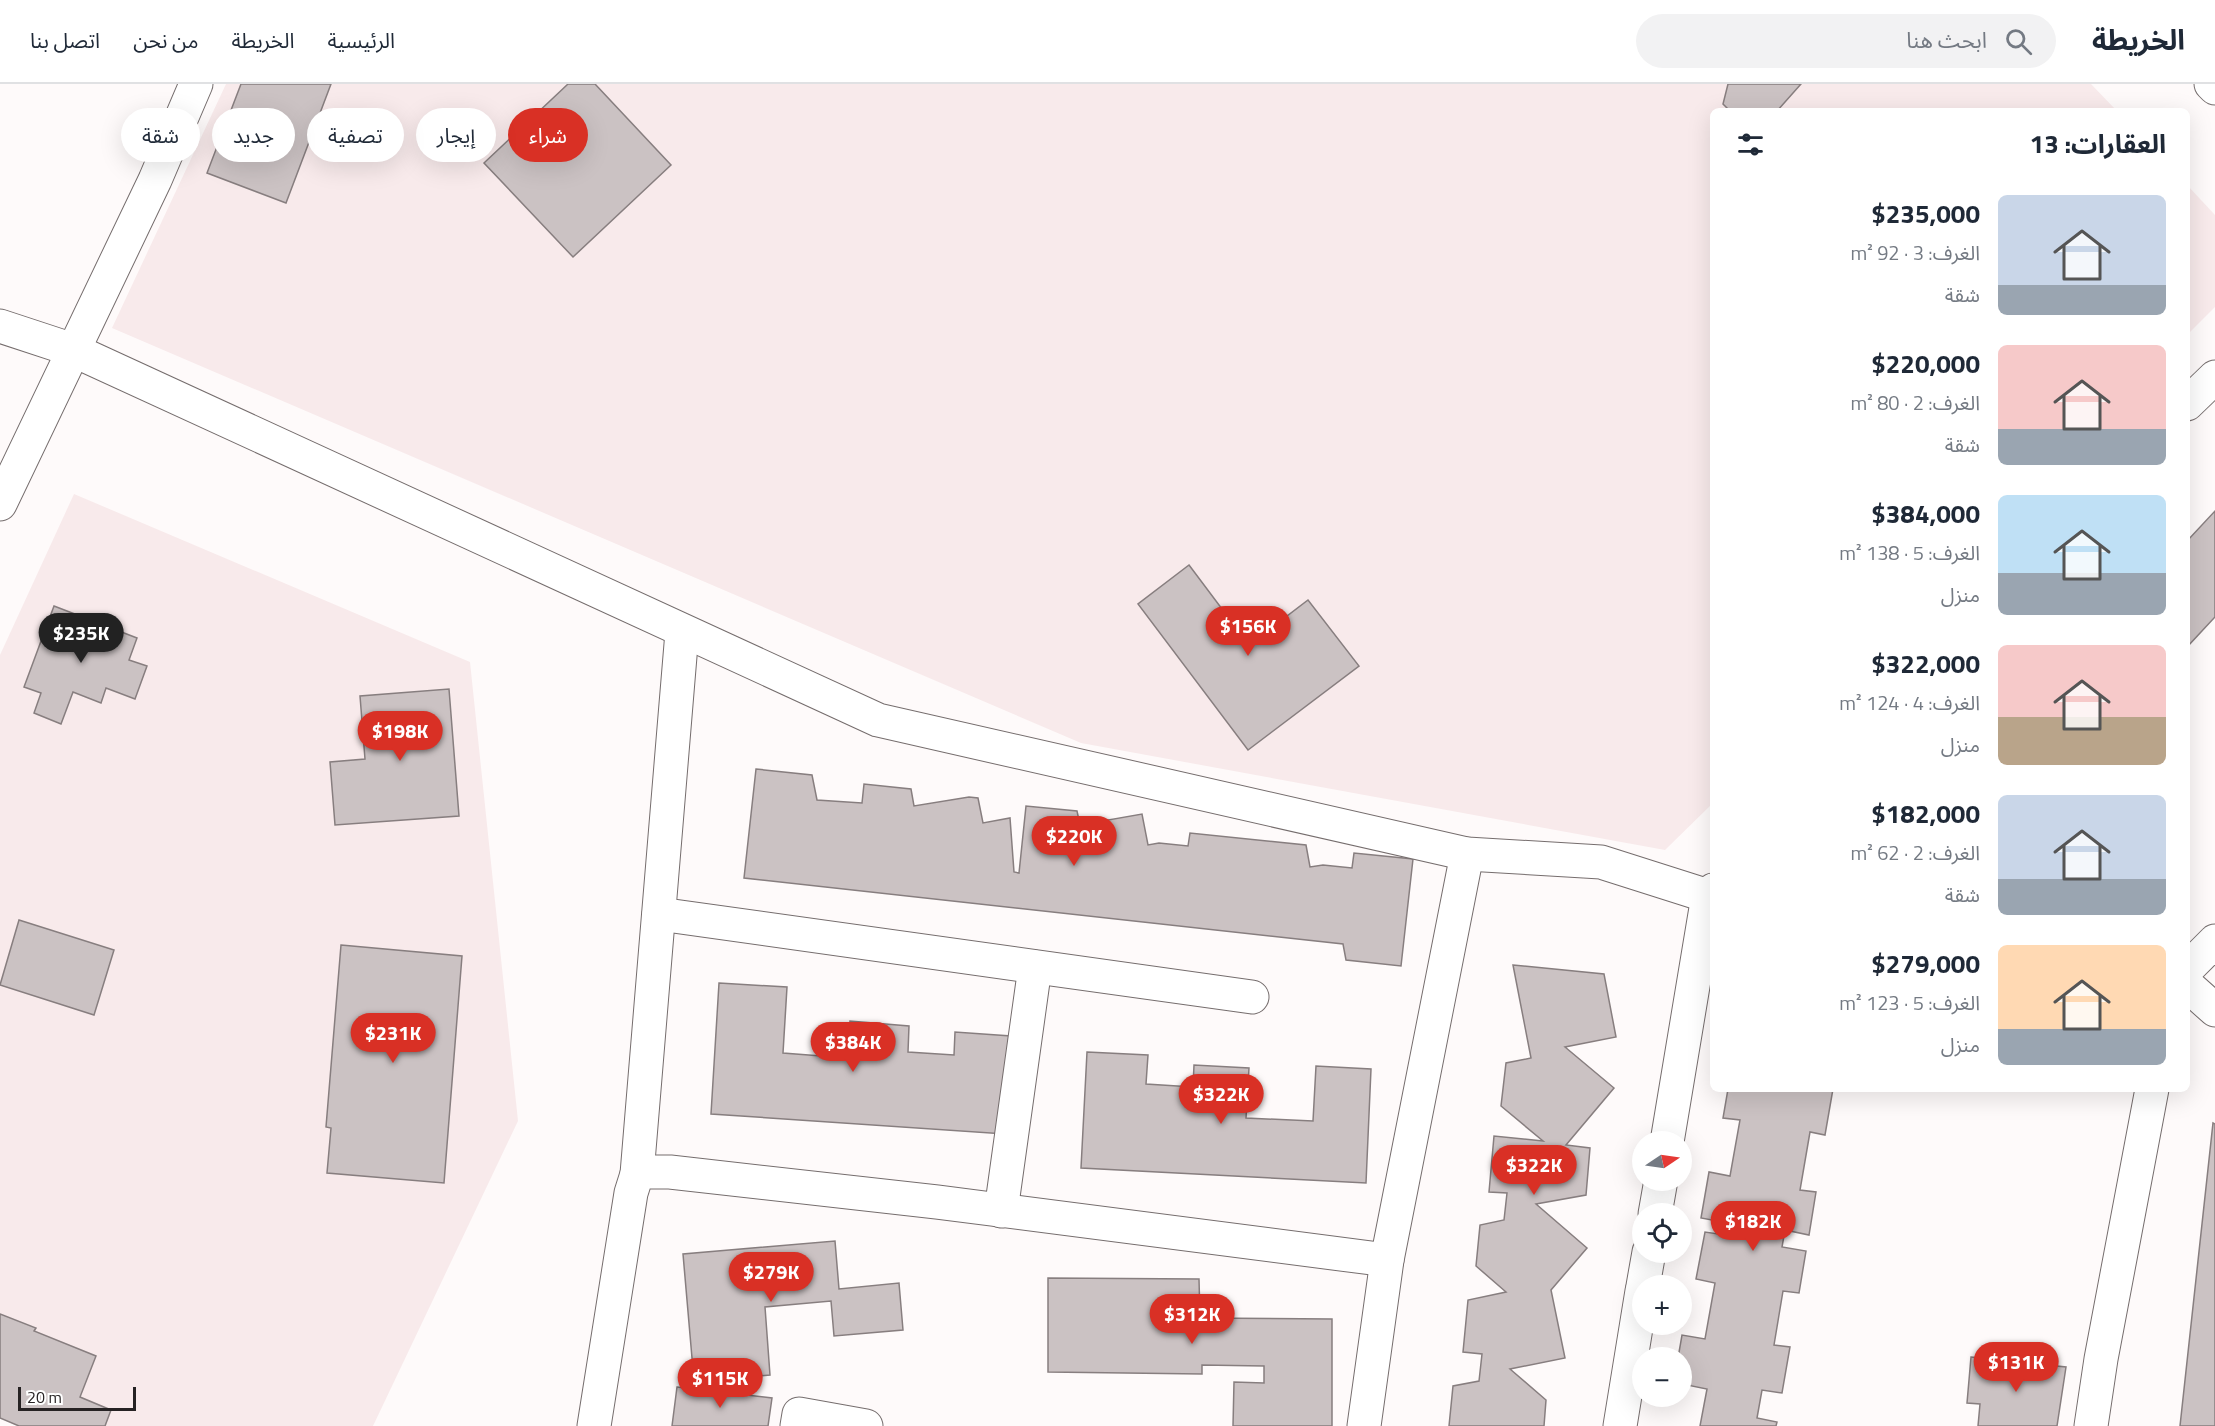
<!DOCTYPE html>
<html lang="ar">
<meta charset="utf-8">
<style>
body{margin:0;font-family:"Titillium Web","Noto Sans Arabic",sans-serif;background:#f2f2f3;color:#1f2937;direction:rtl;height:100vh;display:flex;flex-direction:column;font-size:22px;white-space:nowrap}
*{box-sizing:border-box;margin:0}
p{font-size:20px;color:#747a83}
.icon{flex:none;width:33px;height:33px;fill:none;stroke:currentColor;stroke-width:2;stroke-linecap:round;stroke-linejoin:round}
.map{position:relative;flex:1;overflow:hidden;direction:ltr}
.details{position:absolute;left:1710px;top:24px;width:480px;height:984px;display:flex;flex-direction:column;background:#fff;border-radius:9px;box-shadow:0 6px 24px #0002;direction:rtl}
.details>*{flex:none}
.guide{position:absolute;left:18px;top:24px;width:570px;height:54px;direction:rtl;display:flex;gap:12px}
.needle{width:39px;rotate:77deg}
.buttons{position:absolute;left:1632px;top:1047px;display:grid;gap:12px}
.buttons a{display:grid;place-items:center;width:60px;height:60px;border-radius:50%;background:#fff;box-shadow:0 6px 24px #0002;font-size:30px}
.scale{position:absolute;left:18px;bottom:15px;width:118px;box-sizing:border-box;padding-left:6px;border:3px solid #262223;border-top:0;font-size:16px;line-height:21px;white-space:nowrap;color:#262223;-webkit-text-stroke:4px #fff;paint-order:stroke}
.price{position:absolute;translate:-50% -51px;padding:0 14px;border-radius:21px;background:#d93025;color:#fff;font-size:20px;line-height:39px;filter:drop-shadow(0 2px 3px #0008)}
.price::after{content:'';position:absolute;left:50%;top:36px;width:18px;height:14px;margin-left:-9px;background:inherit;clip-path:polygon(0 0,100% 0,50% 100%)}
.price.selected{background:#222;color:#fff}
ul{padding:0;list-style:none}
li{display:flex;align-items:center;gap:18px;height:150px;padding:0 24px}
li span{display:grid;place-items:center;flex:none;width:168px;height:120px;border-radius:9px;color:#555}
li>.icon{margin-inline-start:auto}
span .icon{width:72px;height:72px;fill:#fffc;stroke-width:1}
li b{font-size:26px}
h2{display:flex;justify-content:space-between;align-items:center;height:72px;padding:0 24px;font-size:26px}
.tag{padding:0 21px;border-radius:27px;background:#fff;box-shadow:0 6px 24px #0002;font-size:21px;line-height:54px}
.tag.selected{background:#d93025;color:#fff}
header{display:flex;align-items:center;gap:36px;box-sizing:border-box;height:84px;padding:0 30px;background:#fff;border-bottom:2px solid #e0e1e3}
header strong{font-size:28px}
nav{display:flex;gap:33px;margin-inline-start:auto;font-size:21px}
.search{width:420px;height:54px;background:#f2f2f3;display:flex;align-items:center;gap:15px;box-sizing:border-box;padding:0 21px;border-radius:33px;color:#747a83;font-size:22px}
.map>svg:first-child{display:block}
.built{fill:#f8eaeb}
.building{fill:#cbc2c3;stroke:#877e7f;stroke-width:1.5}
.lines{fill:none;stroke-linecap:round;stroke-linejoin:round}
.minor-casing{stroke:#756d6d;stroke-width:35}
.major-casing{stroke:#756d6d;stroke-width:35}
.minor{stroke:#fff;stroke-width:33}
.major{stroke:#fff;stroke-width:33}
</style>
<header>
<strong>الخريطة</strong>
<div class="search"><svg class="icon" aria-label="search" viewBox="0 0 24 24"><circle cx="10" cy="10" r="6"/><path d="M15 15l6 6"/></svg>ابحث هنا</div>
<nav><a>الرئيسية</a><a>الخريطة</a><a>من نحن</a><a>اتصل بنا</a></nav>
</header>
<div class="map">
<svg width="2215" height="1342" viewBox="0 0 2215 1342">
<rect width="100%" height="100%" fill="#fefafa"/>
<g class="built">
<path d="M 226,0 L 2091,0 L 2117,27 L 1713,27 L 1713,719 L 1665,766 L 1081,659 L 112,244 Z"/>
<path d="M 2187,101 L 2215,131 L 2215,223 L 2187,251 Z"/>
<path d="M 74,410 L 470,578 L 518,1037 L 373,1342 L 79,1342 L 0,1309 L 0,571 Z"/>
</g>
<g class="building">
<path d="M 241,0 L 331,0 L 286,119 L 207,89 Z"/>
<path d="M 568,0 L 595,0 L 671,81 L 573,173 L 484,79 Z"/>
<path d="M 1728,0 L 1801,0 L 1777,27 L 1730,27 L 1723,20 Z"/>
<path d="M 2215,427 L 2215,533 L 2187,563 L 2187,457 Z"/>
<path d="M 1189,481 L 1249,561 L 1308,516 L 1359,582 L 1248,666 L 1138,520 Z"/>
<path d="M 54,522 L 137,554 L 129,576 L 147,582 L 135,615 L 106,604 L 101,619 L 73,608 L 61,640 L 34,629 L 41,609 L 24,603 Z"/>
<path d="M 449,605 L 459,732 L 335,741 L 330,678 L 365,675 L 360,612 Z"/>
<path d="M 756,685 L 812,691 L 817,716 L 862,719 L 864,700 L 911,705 L 914,722 L 969,713 L 978,714 L 983,739 L 1010,734 L 1014,788 L 1019,789 L 1026,722 L 1077,727 L 1080,741 L 1142,730 L 1148,761 L 1159,759 L 1188,762 L 1190,749 L 1306,761 L 1310,783 L 1323,781 L 1352,784 L 1354,769 L 1413,775 L 1401,882 L 1346,876 L 1343,860 L 744,794 Z"/>
<path d="M 19,836 L 114,866 L 94,931 L 0,901 Z"/>
<path d="M 341,861 L 462,872 L 444,1099 L 327,1089 L 331,1044 L 326,1043 Z"/>
<path d="M 1513,881 L 1604,890 L 1616,953 L 1565,963 L 1614,1004 L 1566,1061 L 1590,1064 L 1586,1111 L 1536,1120 L 1587,1164 L 1551,1206 L 1565,1274 L 1510,1285 L 1546,1316 L 1544,1342 L 1449,1342 L 1453,1302 L 1479,1297 L 1482,1270 L 1463,1268 L 1468,1216 L 1506,1208 L 1476,1182 L 1480,1141 L 1504,1136 L 1507,1109 L 1489,1108 L 1494,1052 L 1543,1057 L 1501,1022 L 1506,979 L 1531,974 Z"/>
<path d="M 719,899 L 787,903 L 783,969 L 847,974 L 850,937 L 909,942 L 908,968 L 954,971 L 955,948 L 1011,952 L 1005,1050 L 711,1030 Z"/>
<path d="M 1087,968 L 1148,971 L 1146,1000 L 1193,1003 L 1194,981 L 1249,984 L 1246,1034 L 1313,1037 L 1316,982 L 1371,985 L 1366,1099 L 1081,1084 Z"/>
<path d="M 1728,1005 L 1833,1005 L 1825,1051 L 1810,1048 L 1800,1106 L 1816,1108 L 1809,1151 L 1785,1146 L 1782,1163 L 1806,1167 L 1799,1209 L 1783,1207 L 1774,1261 L 1790,1263 L 1782,1309 L 1762,1306 L 1757,1334 L 1777,1338 L 1776,1342 L 1700,1342 L 1707,1305 L 1682,1300 L 1682,1274 L 1678,1274 L 1682,1251 L 1705,1255 L 1715,1199 L 1696,1195 L 1705,1148 L 1725,1151 L 1728,1139 L 1701,1134 L 1709,1088 L 1730,1092 L 1740,1036 L 1723,1034 Z"/>
<path d="M 2213,1039 L 2215,1040 L 2215,1342 L 2180,1342 Z"/>
<path d="M 835,1157 L 839,1205 L 899,1199 L 903,1246 L 834,1252 L 831,1217 L 765,1223 L 770,1291 L 694,1297 L 683,1170 Z"/>
<path d="M 1048,1194 L 1199,1195 L 1200,1234 L 1332,1235 L 1332,1342 L 1233,1342 L 1234,1298 L 1264,1299 L 1264,1282 L 1202,1281 L 1202,1290 L 1048,1288 Z"/>
<path d="M 0,1230 L 36,1244 L 34,1247 L 96,1272 L 80,1313 L 111,1326 L 105,1342 L 19,1342 L 0,1334 Z"/>
<path d="M 1971,1273 L 2066,1283 L 2057,1342 L 1978,1342 L 1980,1320 L 1967,1319 Z"/>
<path d="M 677,1303 L 772,1314 L 768,1342 L 672,1342 Z"/>
</g>
<g class="lines">
<g class="minor-casing">
<g id="minor">
<path d="M 0,242 L 73,266 L 878,636 L 1467,770 L 1601,778 L 1708,812 L 1713,806"/>
<path d="M 2187,320 L 2215,293"/>
<path d="M 0,420 L 155,96 L 196,0"/>
<path d="M 659,830 L 1252,913"/>
<path d="M 2187,885 L 2215,857"/>
<path d="M 2187,901 L 2215,926"/>
<path d="M 1667,1058 L 1708,812 L 1713,813"/>
<path d="M 637,1090 L 682,548"/>
<path d="M 1001,1127 L 1035,883"/>
<path d="M 1655,1130 L 1661,1096"/>
<path d="M 1643,1202 L 1649,1168"/>
<path d="M 594,1342 L 631,1109 L 637,1090 L 648,1088 L 670,1088 L 937,1118 L 1387,1176"/>
<path d="M 797,1342 L 799,1330 L 866,1342"/>
<path d="M 1364,1342 L 1387,1176 L 1467,770"/>
<path d="M 1620,1342 L 1642,1207"/>
<path d="M 2091,1342 L 2101,1275 L 2152,1005"/>
</g>
</g>
<g class="major-casing">
<path id="major" d="M 2211,0 L 2215,4"/>
</g>
<use href="#minor" class="minor"/>
<use href="#major" class="major"/>
</g>
</svg>
<div class="buttons">
<a><svg class="needle" viewBox="-14 -14 28 28"><path d="M0-13l5 13h-10z" fill="#e53935"/><path d="M0 13l5-13h-10z" fill="#747a83"/></svg></a>
<a><svg class="icon" aria-label="locate" viewBox="0 0 24 24"><circle cx="12" cy="12" r="6"/><path d="M12 2v4M12 18v4M2 12h4M18 12h4"/></svg></a>
<a>+</a>
<a>−</a>
</div>
<div class="scale">20 m</div>
<b class="price" style="left:1248px;top:573px">$156K</b>
<b class="price selected" style="left:81px;top:580px">$235K</b>
<b class="price" style="left:400px;top:678px">$198K</b>
<b class="price" style="left:1074px;top:783px">$220K</b>
<b class="price" style="left:393px;top:980px">$231K</b>
<b class="price" style="left:853px;top:989px">$384K</b>
<b class="price" style="left:1221px;top:1041px">$322K</b>
<b class="price" style="left:1534px;top:1112px">$322K</b>
<b class="price" style="left:1753px;top:1168px">$182K</b>
<b class="price" style="left:771px;top:1219px">$279K</b>
<b class="price" style="left:1192px;top:1261px">$312K</b>
<b class="price" style="left:2016px;top:1309px">$131K</b>
<b class="price" style="left:720px;top:1325px">$115K</b>
<div class="guide">
<a class="tag selected">شراء</a>
<a class="tag">إيجار</a>
<a class="tag">تصفية</a>
<a class="tag">جديد</a>
<a class="tag">شقة</a>
</div>
<section class="details">
<h2>العقارات: 13<svg class="icon" aria-label="filters" viewBox="0 0 24 24"><path d="M4 7h16M4 17h16"/><circle cx="9" cy="7" r="2"/><circle cx="15" cy="17" r="2"/></svg></h2>
<ul>
<li><span style="background:linear-gradient(#c9d6e8 75%,#9aa5b1 0)"><svg class="icon" aria-label="home" viewBox="0 0 24 24"><path d="M3 11l9-7 9 7M6 9v11h12V9"/></svg></span><div><b>$235,000</b><p>الغرف: 3 · 92 m²</p><p>شقة</p></div></li>
<li><span style="background:linear-gradient(#f6c9c9 70%,#9aa5b1 0)"><svg class="icon" aria-label="home" viewBox="0 0 24 24"><path d="M3 11l9-7 9 7M6 9v11h12V9"/></svg></span><div><b>$220,000</b><p>الغرف: 2 · 80 m²</p><p>شقة</p></div></li>
<li><span style="background:linear-gradient(#bfe0f5 65%,#9aa5b1 0)"><svg class="icon" aria-label="home" viewBox="0 0 24 24"><path d="M3 11l9-7 9 7M6 9v11h12V9"/></svg></span><div><b>$384,000</b><p>الغرف: 5 · 138 m²</p><p>منزل</p></div></li>
<li><span style="background:linear-gradient(#f6c9c9 60%,#b9a48a 0)"><svg class="icon" aria-label="home" viewBox="0 0 24 24"><path d="M3 11l9-7 9 7M6 9v11h12V9"/></svg></span><div><b>$322,000</b><p>الغرف: 4 · 124 m²</p><p>منزل</p></div></li>
<li><span style="background:linear-gradient(#c9d6e8 70%,#9aa5b1 0)"><svg class="icon" aria-label="home" viewBox="0 0 24 24"><path d="M3 11l9-7 9 7M6 9v11h12V9"/></svg></span><div><b>$182,000</b><p>الغرف: 2 · 62 m²</p><p>شقة</p></div></li>
<li><span style="background:linear-gradient(#ffd9b3 70%,#9aa5b1 0)"><svg class="icon" aria-label="home" viewBox="0 0 24 24"><path d="M3 11l9-7 9 7M6 9v11h12V9"/></svg></span><div><b>$279,000</b><p>الغرف: 5 · 123 m²</p><p>منزل</p></div></li>
</ul>
</section>
</div>
